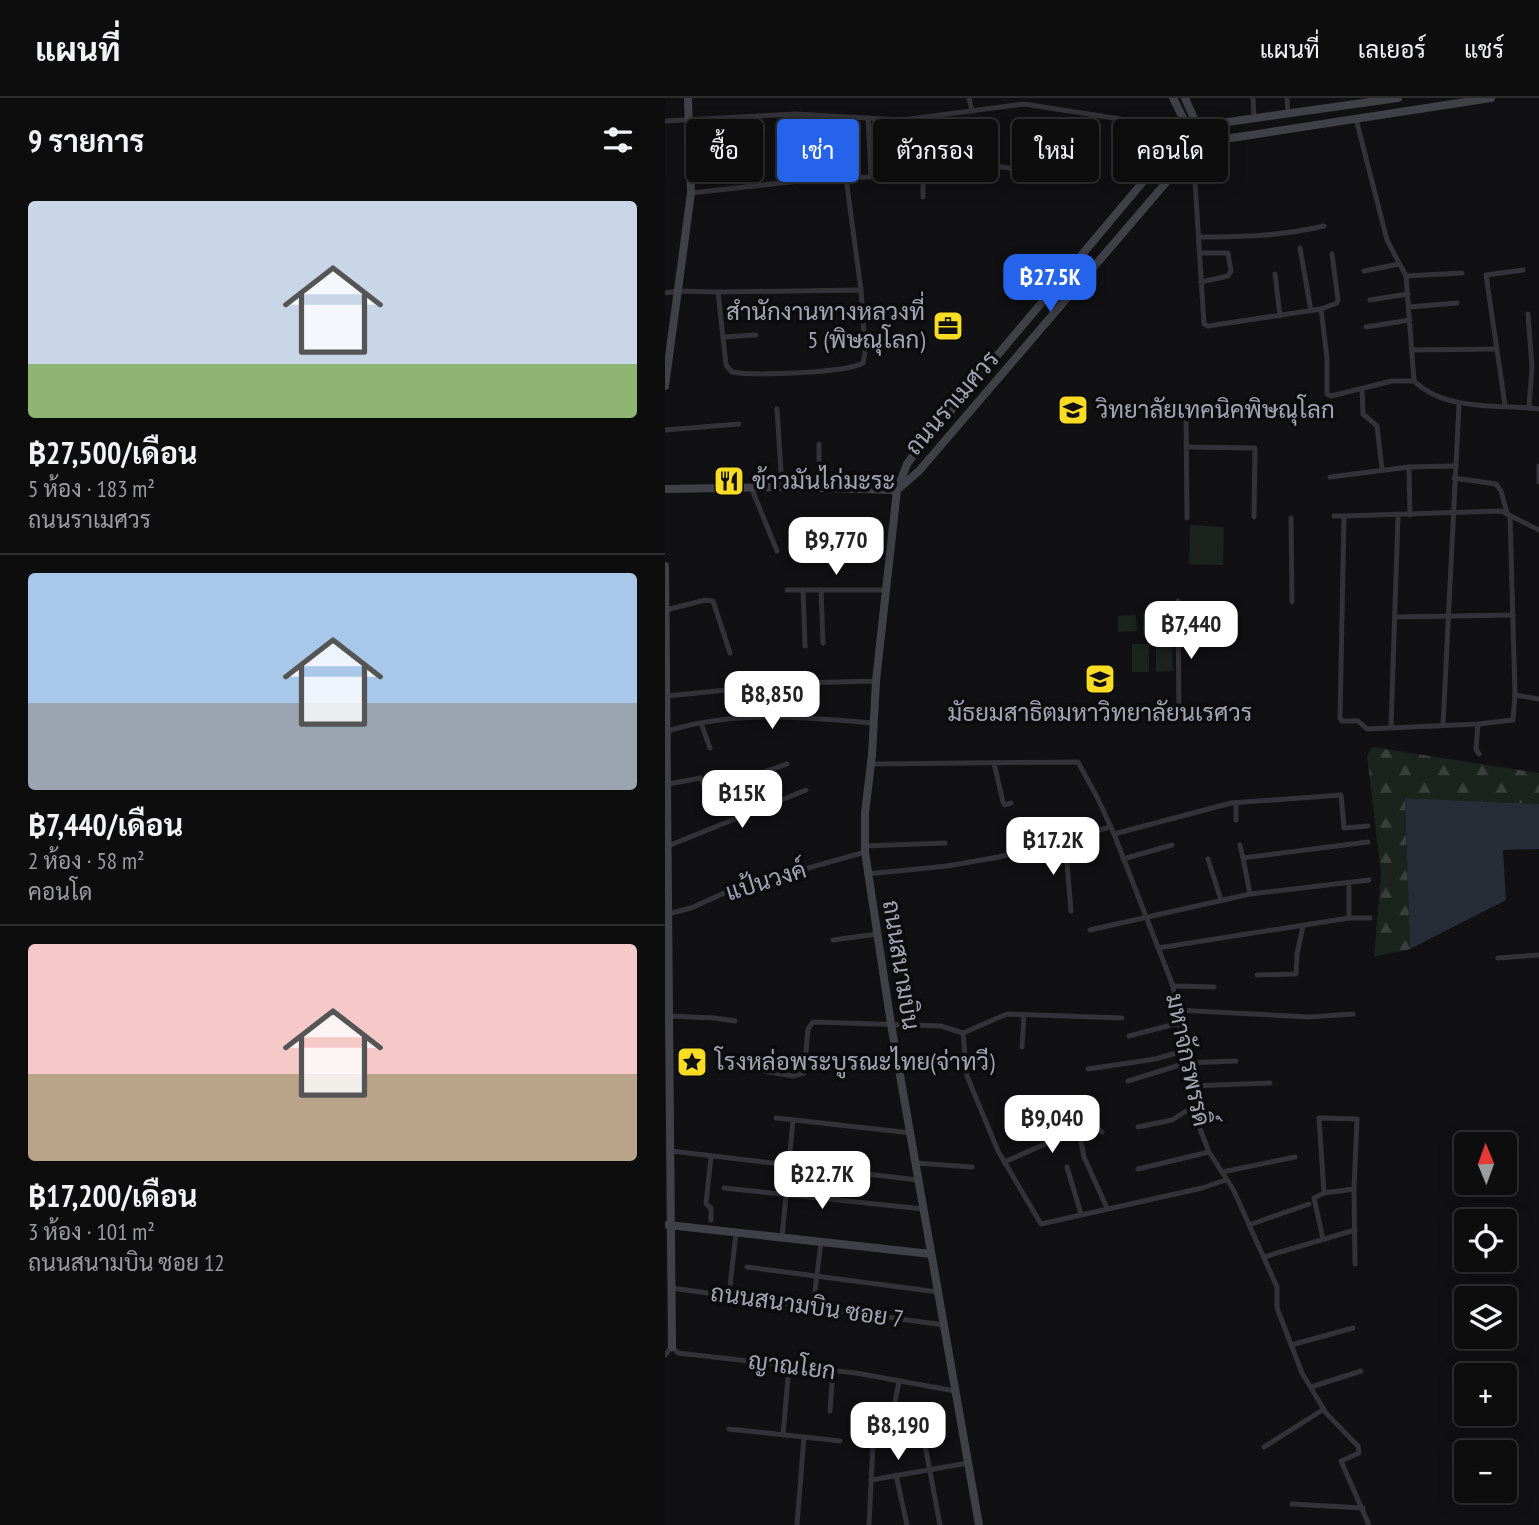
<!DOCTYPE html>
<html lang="th">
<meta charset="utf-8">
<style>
body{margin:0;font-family:"PT Sans Narrow",Sarabun,sans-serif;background:#161617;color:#f1f3f6;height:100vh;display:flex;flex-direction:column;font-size:26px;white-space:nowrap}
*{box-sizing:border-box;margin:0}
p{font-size:23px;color:#9a9c9e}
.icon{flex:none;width:38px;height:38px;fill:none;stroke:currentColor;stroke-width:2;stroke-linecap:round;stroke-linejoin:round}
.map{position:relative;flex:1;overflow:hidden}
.sheet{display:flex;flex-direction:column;background:#0d0d0e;width:665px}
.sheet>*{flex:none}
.guide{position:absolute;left:21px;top:21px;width:665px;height:63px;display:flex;gap:14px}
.needle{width:46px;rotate:359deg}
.buttons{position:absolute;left:789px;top:1034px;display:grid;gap:14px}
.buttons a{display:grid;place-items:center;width:63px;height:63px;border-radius:7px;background:#0d0d0e;box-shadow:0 4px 18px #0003,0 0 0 2px #2d2d2e;font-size:35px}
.price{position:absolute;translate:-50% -60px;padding:0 16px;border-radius:14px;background:#fff;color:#222;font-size:23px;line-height:46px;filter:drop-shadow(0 2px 4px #0008)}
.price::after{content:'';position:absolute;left:50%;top:42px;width:21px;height:16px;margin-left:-10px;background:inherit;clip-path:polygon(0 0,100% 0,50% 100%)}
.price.active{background:#2563eb;color:#fff}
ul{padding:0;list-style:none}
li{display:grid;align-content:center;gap:14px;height:371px;padding:0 28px}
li+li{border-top:2px solid #2d2d2e}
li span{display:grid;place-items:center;height:217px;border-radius:7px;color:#555}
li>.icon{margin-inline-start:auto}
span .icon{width:126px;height:126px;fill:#fffc;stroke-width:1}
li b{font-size:30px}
h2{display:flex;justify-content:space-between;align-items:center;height:84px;padding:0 28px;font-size:30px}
.pill{padding:0 24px;border-radius:7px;background:#0d0d0e;box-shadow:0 4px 18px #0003,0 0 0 2px #2d2d2e;font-size:24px;line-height:63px}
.pill.active{background:#2563eb;color:#fff}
header{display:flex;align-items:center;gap:42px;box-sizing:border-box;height:98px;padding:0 35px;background:#0d0d0e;border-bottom:2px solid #2d2d2e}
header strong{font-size:33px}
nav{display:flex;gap:38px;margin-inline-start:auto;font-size:24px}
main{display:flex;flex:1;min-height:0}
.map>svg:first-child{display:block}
.forest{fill:url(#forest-firs)}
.park{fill:#1b231d}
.water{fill:#272d37}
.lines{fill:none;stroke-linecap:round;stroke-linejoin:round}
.street{stroke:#323238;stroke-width:5}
.secondary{stroke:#404048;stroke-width:8}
.labels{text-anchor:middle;stroke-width:7;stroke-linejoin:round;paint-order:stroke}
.poi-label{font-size:24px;fill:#a2a4b4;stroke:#0c0c0e;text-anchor:start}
.street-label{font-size:24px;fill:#a2a4b4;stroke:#0c0c0e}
</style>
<header>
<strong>แผนที่</strong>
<nav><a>แผนที่</a><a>เลเยอร์</a><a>แชร์</a></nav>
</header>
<main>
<section class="sheet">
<h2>9 รายการ<svg class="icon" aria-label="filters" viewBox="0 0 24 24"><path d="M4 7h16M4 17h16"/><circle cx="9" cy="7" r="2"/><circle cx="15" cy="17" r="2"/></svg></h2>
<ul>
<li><span style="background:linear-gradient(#c9d6e8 75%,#8fb573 0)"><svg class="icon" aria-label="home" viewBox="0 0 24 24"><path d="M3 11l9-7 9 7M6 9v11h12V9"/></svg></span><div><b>฿27,500/เดือน</b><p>5 ห้อง · 183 m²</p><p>ถนนราเมศวร</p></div></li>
<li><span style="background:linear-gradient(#a9c7e8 60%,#9aa5b1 0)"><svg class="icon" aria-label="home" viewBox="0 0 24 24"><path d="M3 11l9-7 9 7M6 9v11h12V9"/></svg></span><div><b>฿7,440/เดือน</b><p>2 ห้อง · 58 m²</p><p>คอนโด</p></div></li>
<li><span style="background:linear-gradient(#f6c9c9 60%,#b9a48a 0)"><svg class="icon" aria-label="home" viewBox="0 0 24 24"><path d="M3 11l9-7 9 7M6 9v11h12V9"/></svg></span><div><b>฿17,200/เดือน</b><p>3 ห้อง · 101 m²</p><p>ถนนสนามบิน ซอย 12</p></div></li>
</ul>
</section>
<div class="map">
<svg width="874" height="1427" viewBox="0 0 874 1427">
<defs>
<pattern id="forest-firs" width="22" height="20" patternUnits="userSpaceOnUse" patternTransform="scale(1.75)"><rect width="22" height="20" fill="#1b231d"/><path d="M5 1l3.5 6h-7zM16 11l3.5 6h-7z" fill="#39403b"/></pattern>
</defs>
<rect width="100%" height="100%" fill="#111113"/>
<path class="forest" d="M 707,649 L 874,675 L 874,706 L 740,700 L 745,851 L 709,859 L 716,776 L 702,657 Z"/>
<g class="park">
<path d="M 525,427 L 559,429 L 558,467 L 524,466 Z"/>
<rect x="478" y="515" width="27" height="21"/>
<path d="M 471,517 L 472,533 L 453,534 L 453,518 Z"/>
<path d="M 491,545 L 507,545 L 508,573 L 491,574 Z"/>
<rect x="467" y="546" width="17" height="28"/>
</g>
<path class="water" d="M 740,700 L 874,706 L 874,751 L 838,752 L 841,802 L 745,851 Z"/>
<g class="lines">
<g class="street">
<path d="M 304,0 L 307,13"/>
<path d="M 588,0 L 589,20"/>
<path d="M 622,0 L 623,16"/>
<path d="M 267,19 L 269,66"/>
<path d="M 691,21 L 722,142 L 741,178 L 749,283"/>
<path d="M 0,23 L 130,16 L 237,22 L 359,6 L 526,32"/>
<path d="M 528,53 L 539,226 L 543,228 L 656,211 L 662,260 L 662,296 L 666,298 L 727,283 L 749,283 C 781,314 833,306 874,311"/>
<path d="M 26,95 L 152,81 L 206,79 L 203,20"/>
<path d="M 258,99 L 258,76 L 269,66 L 310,65 L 350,71"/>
<path d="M 534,139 C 579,139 615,138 659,128"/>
<path d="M 635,150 L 646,213"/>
<path d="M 535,155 L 563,155 L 566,173 L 563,178 L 536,184"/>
<path d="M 699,173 L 734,166"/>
<path d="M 610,176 L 615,218"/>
<path d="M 741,178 L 797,175"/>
<path d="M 53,194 L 61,267 L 67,274 C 88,278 181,275 198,265 L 200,255 L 196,192 L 181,80"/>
<path d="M 0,195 L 13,193 L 53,194 L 196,192"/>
<path d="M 705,202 L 743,196"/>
<path d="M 744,209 L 792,205"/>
<path d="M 656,211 L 672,205 L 673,202 L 667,156"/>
<path d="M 863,216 L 867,269 L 864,309"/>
<path d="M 701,229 L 745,222"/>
<path d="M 58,239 L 91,237"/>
<path d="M 747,252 L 832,251"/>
<path d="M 697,292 L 698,316 L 712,328 L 717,371"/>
<path d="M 840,307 L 821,177 L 858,172"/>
<path d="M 112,311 L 117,389"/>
<path d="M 521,315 L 522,420"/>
<path d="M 0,332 L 74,326"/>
<path d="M 154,346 L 154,390"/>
<path d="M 523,349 L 590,350 L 589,419"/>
<path d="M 874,368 L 874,384"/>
<path d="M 744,369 L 789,368"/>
<path d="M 59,370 L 60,390"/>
<path d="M 665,379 L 744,369 L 745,417"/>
<path d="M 789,380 L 831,386 L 836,393 L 842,415"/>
<path d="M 86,389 L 112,453"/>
<path d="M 669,418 L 679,418 L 675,620 L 677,623 L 693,623 L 702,631 L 813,626 L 848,622 L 850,597 L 845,418"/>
<path d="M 679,418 L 836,413 L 874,432"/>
<path d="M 626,420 L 627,504"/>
<path d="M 122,492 L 221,492"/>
<path d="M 138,492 L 140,548"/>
<path d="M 156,492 L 158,545"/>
<path d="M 513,503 L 514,622"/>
<path d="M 1,512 L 40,502 L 48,503 L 65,555"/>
<path d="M 730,519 L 848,517"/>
<path d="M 131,585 L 211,583"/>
<path d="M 850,597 L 874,601"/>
<path d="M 2,598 L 111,587 L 112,619"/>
<path d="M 36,625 L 45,650"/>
<path d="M 813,626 L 811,651 L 814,656"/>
<path d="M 778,627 L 794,306"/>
<path d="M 726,629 L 733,418"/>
<path d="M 0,634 C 66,612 140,619 208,625"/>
<path d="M 329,665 L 338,704 L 340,707 L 346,705"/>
<path d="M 206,666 L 413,664 L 432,699 L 449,736 L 508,888 L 530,1018 L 544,1054 L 568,1091 L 612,1189 L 612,1210 L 637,1275 L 661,1315 L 693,1348 L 694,1355 L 676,1363 L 704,1427"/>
<path d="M 3,686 L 36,680 L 47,707"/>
<path d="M 42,694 L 122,666"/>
<path d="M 571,705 L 571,722"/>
<path d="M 449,736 L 566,705 L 676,697 L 679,730 L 703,728"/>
<path d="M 400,742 L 406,813"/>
<path d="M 575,747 L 578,760"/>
<path d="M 3,748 L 141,692"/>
<path d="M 199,748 L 280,745"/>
<path d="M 458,761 L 507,747"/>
<path d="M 543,761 L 556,802"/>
<path d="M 202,776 L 282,768 L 334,759 L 445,729"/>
<path d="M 585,796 L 578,760 L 703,744"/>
<path d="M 3,816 L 26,810 L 66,792 L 200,754"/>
<path d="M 684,820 L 684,789"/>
<path d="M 425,832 L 585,796 L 704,782"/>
<path d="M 168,842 L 212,836"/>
<path d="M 493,850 L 684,820 L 705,820"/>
<path d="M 833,860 L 874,857"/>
<path d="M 592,877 L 631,876 L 632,856 L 638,828"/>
<path d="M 508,888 L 549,889"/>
<path d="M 512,912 L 644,919 L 688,916"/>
<path d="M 4,918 L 50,920 L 70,923"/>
<path d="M 298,935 L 342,916 L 457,920"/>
<path d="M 464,938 L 514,925"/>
<path d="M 357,949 L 359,917"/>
<path d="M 423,971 L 490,961 L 519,953"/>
<path d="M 99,973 L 128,978 L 139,975 L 143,931 L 148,924 L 276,928 L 298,935 L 302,978 L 333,1053 L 376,1126 L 537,1090 L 561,1082"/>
<path d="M 463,983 L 521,965 L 571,963"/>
<path d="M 525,988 L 605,985"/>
<path d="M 409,1013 L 415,1031"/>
<path d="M 111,1020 L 246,1035"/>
<path d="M 473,1029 L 507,1022 L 529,1008"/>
<path d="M 415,1039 L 419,1059 L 442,1110"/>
<path d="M 6,1053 L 253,1082"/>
<path d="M 46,1058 L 41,1106 L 46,1110 L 46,1122"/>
<path d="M 339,1064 L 415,1031 L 431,1029 L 437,1034"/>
<path d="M 250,1065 L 307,1069"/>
<path d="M 402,1069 L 416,1116"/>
<path d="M 473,1071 L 544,1054"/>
<path d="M 557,1074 L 630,1059"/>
<path d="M 59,1090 L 258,1111"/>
<path d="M 659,1095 L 654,1020 L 692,1021 L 689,1091 L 690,1166"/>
<path d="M 172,1102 L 176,1073"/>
<path d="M 584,1127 L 644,1106"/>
<path d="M 117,1140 L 128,1022"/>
<path d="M 658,1141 L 649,1100 L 659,1095 L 689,1091"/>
<path d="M 599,1159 L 690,1132"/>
<path d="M 82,1169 L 273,1194"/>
<path d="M 65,1188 L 71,1135"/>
<path d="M 6,1190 L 279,1227"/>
<path d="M 148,1209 L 156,1144"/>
<path d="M 626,1247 L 688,1230"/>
<path d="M 0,1257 L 7,1249 L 13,1255 L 191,1275 L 290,1293"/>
<path d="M 646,1289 L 696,1273"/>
<path d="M 165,1313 L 168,1273"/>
<path d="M 226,1325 L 234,1283"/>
<path d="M 64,1331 L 139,1339 L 132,1427"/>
<path d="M 118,1337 L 124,1268"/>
<path d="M 139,1339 L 175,1343"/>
<path d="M 599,1349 L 659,1311"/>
<path d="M 231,1377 L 242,1427"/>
<path d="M 206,1382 L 303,1365"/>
<path d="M 627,1406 L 698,1410"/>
<path d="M 204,1427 L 209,1325 L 212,1322 L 257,1331 L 275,1427"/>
</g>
<g class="secondary">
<path d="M 508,0 L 533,50"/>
<path d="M 520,0 L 540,46"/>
<path d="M 0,288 L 26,95 L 23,0"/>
<path d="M 0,391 L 117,389 L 232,392 L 254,373 L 528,53 L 540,46 L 560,41 L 826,0"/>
<path d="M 0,468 L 7,1249"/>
<path d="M 3,1127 L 266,1156"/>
<path d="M 314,1427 L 226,926 L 200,754 L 200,715 L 207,657 L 211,583 L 232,392 L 242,366 L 248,358 L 503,54 L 526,32 L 534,28 L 733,0"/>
</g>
</g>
<defs>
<g id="office-square" transform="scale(1.575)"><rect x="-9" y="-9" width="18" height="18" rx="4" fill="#fadd22" stroke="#0c0c0e"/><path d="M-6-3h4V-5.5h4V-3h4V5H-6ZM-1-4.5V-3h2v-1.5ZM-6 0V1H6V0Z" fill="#111"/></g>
<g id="school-square" transform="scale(1.575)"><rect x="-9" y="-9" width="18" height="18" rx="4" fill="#fadd22" stroke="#0c0c0e"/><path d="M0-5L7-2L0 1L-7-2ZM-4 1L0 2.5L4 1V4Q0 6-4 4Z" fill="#111"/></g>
<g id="restaurant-square" transform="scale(1.575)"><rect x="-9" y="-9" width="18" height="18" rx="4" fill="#fadd22" stroke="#0c0c0e"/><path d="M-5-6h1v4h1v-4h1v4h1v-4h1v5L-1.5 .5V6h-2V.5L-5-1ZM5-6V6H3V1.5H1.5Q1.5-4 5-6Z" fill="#111"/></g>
<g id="sight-square" transform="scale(1.575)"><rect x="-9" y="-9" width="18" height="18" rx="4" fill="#fadd22" stroke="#0c0c0e"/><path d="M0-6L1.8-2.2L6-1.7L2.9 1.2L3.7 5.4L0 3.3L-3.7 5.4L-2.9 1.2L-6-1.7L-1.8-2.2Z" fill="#111"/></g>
</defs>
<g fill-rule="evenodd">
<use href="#office-square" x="283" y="228"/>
<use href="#school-square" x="408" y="312"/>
<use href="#restaurant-square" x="64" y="383"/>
<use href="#school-square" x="435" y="581"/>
<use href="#sight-square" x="27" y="964"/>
</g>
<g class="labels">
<g class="poi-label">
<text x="260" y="222" text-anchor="end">สำนักงานทางหลวงที่<tspan x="260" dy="28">5 (พิษณุโลก)</tspan></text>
<text x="431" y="320">วิทยาลัยเทคนิคพิษณุโลก</text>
<text x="87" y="391">ข้าวมันไก่มะระ</text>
<text x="435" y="623" text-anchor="middle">มัธยมสาธิตมหาวิทยาลัยนเรศวร</text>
<text x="50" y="972">โรงหล่อพระบูรณะไทย(จ่าทวี)</text>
</g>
<g class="street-label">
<text transform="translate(287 305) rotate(-49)" y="8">ถนนราเมศวร</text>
<text transform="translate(101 783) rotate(-17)" y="8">แป้นวงค์</text>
<text transform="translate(236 867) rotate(81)" y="8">ถนนสนามบิน</text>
<text transform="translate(523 962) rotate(78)" y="8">มหาจักรพรรดิ์</text>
<text transform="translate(142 1208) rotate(8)" y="8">ถนนสนามบิน ซอย 7</text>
<text transform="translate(127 1268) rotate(7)" y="8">ญาณโยก</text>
</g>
</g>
</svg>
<div class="buttons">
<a><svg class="needle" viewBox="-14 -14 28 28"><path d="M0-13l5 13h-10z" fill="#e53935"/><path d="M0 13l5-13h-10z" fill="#9a9c9e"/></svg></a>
<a><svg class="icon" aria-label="locate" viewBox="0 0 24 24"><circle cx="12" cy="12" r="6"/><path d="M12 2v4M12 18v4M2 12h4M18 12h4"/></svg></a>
<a><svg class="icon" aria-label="layers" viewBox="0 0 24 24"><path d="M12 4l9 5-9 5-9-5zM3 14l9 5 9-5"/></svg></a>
<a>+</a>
<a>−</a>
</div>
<b class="price active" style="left:385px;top:216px">฿27.5K</b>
<b class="price" style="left:171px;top:479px">฿9,770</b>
<b class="price" style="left:526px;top:563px">฿7,440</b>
<b class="price" style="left:107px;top:633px">฿8,850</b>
<b class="price" style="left:77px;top:732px">฿15K</b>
<b class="price" style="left:388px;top:779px">฿17.2K</b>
<b class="price" style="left:387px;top:1057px">฿9,040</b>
<b class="price" style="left:157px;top:1113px">฿22.7K</b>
<b class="price" style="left:233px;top:1364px">฿8,190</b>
<div class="guide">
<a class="pill">ซื้อ</a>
<a class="pill active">เช่า</a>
<a class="pill">ตัวกรอง</a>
<a class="pill">ใหม่</a>
<a class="pill">คอนโด</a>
</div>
</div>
</main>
